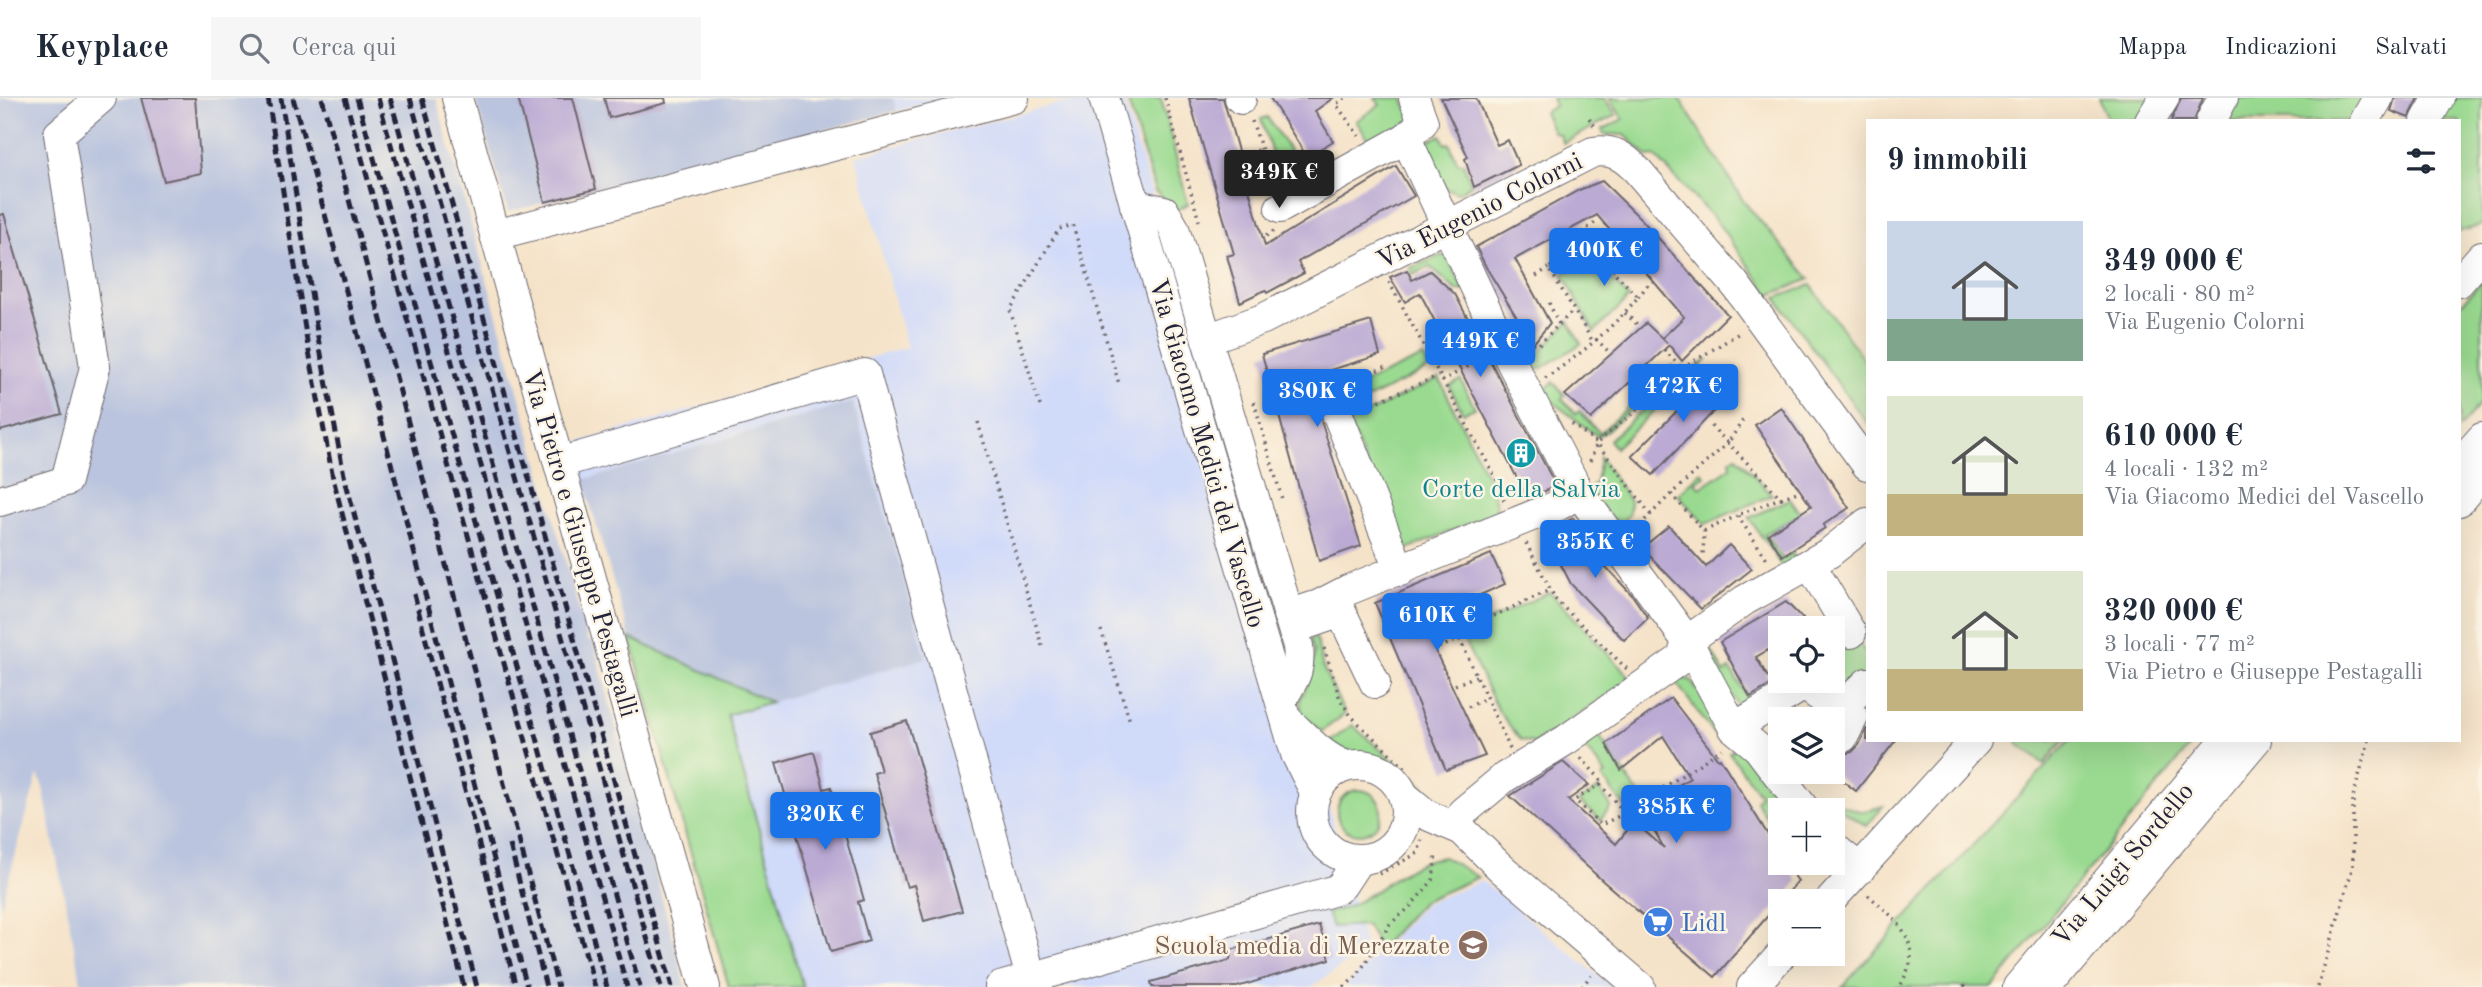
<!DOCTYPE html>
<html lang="it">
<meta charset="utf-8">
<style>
body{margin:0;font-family:"Old Standard TT",serif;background:#f6f6f7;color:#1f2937;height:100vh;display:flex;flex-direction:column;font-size:26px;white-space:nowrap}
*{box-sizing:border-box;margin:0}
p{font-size:23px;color:#747a83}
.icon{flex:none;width:38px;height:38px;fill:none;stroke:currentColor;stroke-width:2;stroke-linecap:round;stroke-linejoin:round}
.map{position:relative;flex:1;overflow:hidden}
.drawer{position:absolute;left:1866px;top:21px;width:595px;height:623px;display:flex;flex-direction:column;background:#fff;border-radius:0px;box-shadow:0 7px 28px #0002}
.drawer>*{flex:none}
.tools{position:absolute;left:1768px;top:518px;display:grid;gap:14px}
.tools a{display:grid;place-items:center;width:77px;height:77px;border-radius:0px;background:#fff;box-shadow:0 7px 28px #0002;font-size:35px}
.price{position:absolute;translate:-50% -60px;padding:0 16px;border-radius:7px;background:#1a73e8;color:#fff;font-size:23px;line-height:46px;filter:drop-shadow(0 2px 4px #0008)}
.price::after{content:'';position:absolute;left:50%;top:42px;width:21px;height:16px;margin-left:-10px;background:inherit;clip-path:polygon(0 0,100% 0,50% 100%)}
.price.selected{background:#222;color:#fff}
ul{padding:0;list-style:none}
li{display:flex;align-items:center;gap:21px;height:175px;padding:0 21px}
li span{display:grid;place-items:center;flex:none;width:196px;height:140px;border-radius:0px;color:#555}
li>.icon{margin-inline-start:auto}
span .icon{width:84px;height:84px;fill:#fffc;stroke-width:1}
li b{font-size:30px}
h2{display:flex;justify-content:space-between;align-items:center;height:84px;padding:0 21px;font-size:30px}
header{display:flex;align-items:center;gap:42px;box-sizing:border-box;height:98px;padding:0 35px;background:#fff;border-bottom:2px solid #e0e1e3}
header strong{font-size:33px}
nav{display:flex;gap:38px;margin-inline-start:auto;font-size:24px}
.search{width:490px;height:63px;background:#f6f6f7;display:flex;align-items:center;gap:18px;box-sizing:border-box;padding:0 24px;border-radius:0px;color:#747a83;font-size:26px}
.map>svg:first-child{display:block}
.built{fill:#d0daf9}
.industrial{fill:#bac4de}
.green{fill:#9ada90;stroke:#5e7e66;stroke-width:2}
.building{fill:#bbaad4}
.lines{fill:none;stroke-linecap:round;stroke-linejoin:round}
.minor-casing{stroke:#6c666d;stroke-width:32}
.path{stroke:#6c666d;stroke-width:3.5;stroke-dasharray:2 5;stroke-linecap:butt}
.minor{stroke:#fff;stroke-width:30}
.rail{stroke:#22223b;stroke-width:5;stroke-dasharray:10 5;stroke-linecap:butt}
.labels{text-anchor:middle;stroke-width:5;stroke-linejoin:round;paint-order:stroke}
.street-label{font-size:26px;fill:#22223b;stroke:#fcf5e5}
.culture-label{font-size:26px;fill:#0d838f;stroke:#fcf5e5}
.shop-label{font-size:26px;fill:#366cbe;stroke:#fcf5e5;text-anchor:start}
.education-label{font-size:26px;fill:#785e54;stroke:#fcf5e5;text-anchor:end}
</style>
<header>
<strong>Keyplace</strong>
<div class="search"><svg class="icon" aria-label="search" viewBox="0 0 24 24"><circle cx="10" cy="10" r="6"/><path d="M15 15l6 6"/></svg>Cerca qui</div>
<nav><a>Mappa</a><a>Indicazioni</a><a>Salvati</a></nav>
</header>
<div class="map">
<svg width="2482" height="889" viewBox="0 0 2482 889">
<rect width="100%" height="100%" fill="#fcf5e5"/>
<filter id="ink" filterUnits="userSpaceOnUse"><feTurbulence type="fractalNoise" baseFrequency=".0143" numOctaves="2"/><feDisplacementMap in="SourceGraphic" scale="14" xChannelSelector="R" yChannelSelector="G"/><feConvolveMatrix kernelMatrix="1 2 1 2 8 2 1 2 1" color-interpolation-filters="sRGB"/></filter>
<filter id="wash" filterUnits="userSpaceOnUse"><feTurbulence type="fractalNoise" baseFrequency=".00686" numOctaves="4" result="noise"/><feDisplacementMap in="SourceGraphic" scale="28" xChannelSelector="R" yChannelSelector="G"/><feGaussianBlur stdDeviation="1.57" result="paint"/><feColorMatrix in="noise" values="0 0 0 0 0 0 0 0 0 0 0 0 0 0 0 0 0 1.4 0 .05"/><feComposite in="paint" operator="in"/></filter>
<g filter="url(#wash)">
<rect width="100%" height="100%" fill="#f5e3c9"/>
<g class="built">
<path d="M 893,0 L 944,0 L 897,13 Z"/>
<path d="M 1082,0 L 1123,0 L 1155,105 L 1289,588 L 1325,694 L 1366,852 L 1311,889 L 803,889 L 727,617 L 926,559 L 853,304 L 583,382 L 572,346 L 907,249 L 856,58 Z"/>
<path d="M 1482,783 L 1612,889 L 1345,889 L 1426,805 Z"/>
</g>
<g class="industrial">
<path d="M 0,0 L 436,0 L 588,543 L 593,543 L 686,889 L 82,889 L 43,690 L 38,676 L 0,812 Z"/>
<path d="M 475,0 L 893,0 L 897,13 L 508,114 Z"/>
<path d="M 853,304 L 926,560 L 771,604 L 630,540 L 583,382 Z"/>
</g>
<g class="green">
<path d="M 1127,0 L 1161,0 L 1188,106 L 1177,112 L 1155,93 Z"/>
<path d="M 1375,0 L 1403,0 L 1412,22 L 1372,46 L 1356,23 L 1380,7 Z"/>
<path d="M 1552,0 L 1604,0 L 1616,17 L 1563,45 L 1559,36 L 1553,34 L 1544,14 L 1555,8 Z"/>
<path d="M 1609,0 L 1679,0 L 1744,104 L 1810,181 L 1770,197 L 1717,124 L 1655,58 L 1648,59 L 1625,37 L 1604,36 L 1602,32 L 1623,21 Z"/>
<path d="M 2099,0 L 2153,0 L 2141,23 L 2109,23 Z"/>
<path d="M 2229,0 L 2371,0 L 2358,23 L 2216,23 Z"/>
<path d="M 2450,0 L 2482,0 L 2482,127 L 2459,134 L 2459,23 L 2436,23 Z"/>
<path d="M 1267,19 L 1300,68 L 1307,62 L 1318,77 L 1285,96 L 1261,21 Z"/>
<path d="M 1441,37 L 1445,46 L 1449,45 L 1458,65 L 1463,65 L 1471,87 L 1458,95 L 1445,90 L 1423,45 Z"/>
<path d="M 1443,157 L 1448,160 L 1464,192 L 1457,193 L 1430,169 L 1412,177 L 1410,170 Z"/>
<path d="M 1593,161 L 1629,200 L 1594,234 L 1563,176 Z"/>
<path d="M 2482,183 L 2482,304 L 2459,330 L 2459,209 Z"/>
<path d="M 1811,187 L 1867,266 L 1867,325 L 1776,200 Z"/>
<path d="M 1569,223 L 1581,246 L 1538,272 L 1530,273 L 1510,241 L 1522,235 L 1537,257 Z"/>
<path d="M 1423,259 L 1430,270 L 1347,311 L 1341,295 Z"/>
<path d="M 1708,261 L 1615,350 L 1609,342 L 1665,293 Z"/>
<path d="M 1672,268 L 1673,272 L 1665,282 L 1604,335 L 1597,338 L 1544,297 L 1544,293 L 1553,284 L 1565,297 L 1562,301 L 1576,316 L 1579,313 L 1600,335 Z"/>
<path d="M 1439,280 L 1491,387 L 1498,414 L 1400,454 L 1349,324 Z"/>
<path d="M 1461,282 L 1475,310 L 1463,315 L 1449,288 Z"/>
<path d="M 1736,358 L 1772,397 L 1705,426 L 1678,397 L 1701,374 L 1705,378 L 1695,384 L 1700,390 L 1731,369 L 1730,362 Z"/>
<path d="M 1600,359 L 1630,403 L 1629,417 L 1621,424 L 1610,420 L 1589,391 L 1596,384 Z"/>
<path d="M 1790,401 L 1800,416 L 1765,436 L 1782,461 L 1793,455 L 1798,466 L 1784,472 L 1749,420 Z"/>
<path d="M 1550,494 L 1633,582 L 1534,645 L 1521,642 L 1499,614 L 1461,536 Z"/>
<path d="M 1704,539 L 1724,575 L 1730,571 L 1750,602 L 1782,583 L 1790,583 L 1745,619 L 1698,544 Z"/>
<path d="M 630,540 L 771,604 L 727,617 L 803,889 L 729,889 Z"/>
<path d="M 1316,540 L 1323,570 L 1345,616 L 1321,634 L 1302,615 L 1300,602 L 1311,579 L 1314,554 L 1310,541 Z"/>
<path d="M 1855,541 L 1867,556 L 1867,578 L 1841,605 L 1813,583 L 1832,583 L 1832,554 Z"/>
<path d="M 1672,579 L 1691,582 L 1725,636 L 1719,643 Z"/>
<path d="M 1352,627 L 1425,690 L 1425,702 L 1394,669 L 1380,662 L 1343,655 L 1326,647 Z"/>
<path d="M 1598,636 L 1640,698 L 1624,708 L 1602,679 L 1606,676 L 1577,640 Z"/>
<path d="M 2017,642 L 2064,642 L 2044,666 L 2017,645 Z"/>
<path d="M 2070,642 L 2195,642 L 1993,889 L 1842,889 Z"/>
<path d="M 1735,651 L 1740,651 L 1789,712 L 1780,712 L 1780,727 L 1773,731 L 1756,703 L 1760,697 L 1729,654 Z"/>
<path d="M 1599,691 L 1611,709 L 1600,722 L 1579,703 Z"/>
<circle cx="1359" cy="714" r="22"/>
<path d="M 1838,706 L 1862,714 L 1883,708 L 1867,728 L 1838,710 Z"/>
<path d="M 1444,759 L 1478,779 L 1423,803 L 1380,850 L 1366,827 L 1332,829 L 1327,815 C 1365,808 1390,777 1423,764 C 1429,761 1438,760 1444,759 Z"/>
</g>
<g id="blocks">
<g class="building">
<path d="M 141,0 L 195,0 L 201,75 L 164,83 Z"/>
<path d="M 518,0 L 573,0 L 596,91 L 545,104 Z"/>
<path d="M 604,0 L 665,0 L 666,5 L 609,20 Z"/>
<path d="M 1189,0 L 1223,0 L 1265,148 L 1396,68 L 1414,98 L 1298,164 L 1304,175 L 1267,195 L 1265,192 L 1240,204 L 1227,158 L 1234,156 Z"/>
<path d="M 1270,0 L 1333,0 L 1315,13 L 1333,43 L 1307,59 Z"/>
<path d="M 1441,0 L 1476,0 L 1497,47 L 1508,42 L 1519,67 L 1474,89 L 1465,61 L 1468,59 Z"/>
<path d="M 2181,0 L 2203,0 L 2194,23 L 2171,23 Z"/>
<path d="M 2395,0 L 2419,0 L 2409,20 L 2391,13 Z"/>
<path d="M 1602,83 L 1642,122 L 1728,217 L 1682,263 L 1669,247 L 1591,321 L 1565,297 L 1646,225 L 1667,245 L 1662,240 L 1684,219 L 1597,117 L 1515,161 L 1550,225 L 1533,246 L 1486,169 L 1476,149 L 1579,92 Z"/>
<path d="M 4,116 L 62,316 L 0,333 L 0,117 Z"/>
<path d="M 1407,172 L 1412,182 L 1430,173 L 1455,196 L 1556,388 L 1528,401 L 1420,195 L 1405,204 L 1390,179 Z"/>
<path d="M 1371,223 L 1380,257 L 1307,279 L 1361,448 L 1319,463 L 1262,256 Z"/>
<path d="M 1717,273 L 1734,292 L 1653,377 L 1632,358 Z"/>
<path d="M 1781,309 L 1849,410 L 1823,427 L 1825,430 L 1782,458 L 1768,436 L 1811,408 L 1755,327 Z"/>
<path d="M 1573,420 L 1603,466 L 1632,497 L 1648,520 L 1624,542 L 1571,486 L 1545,436 Z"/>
<path d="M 1669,428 L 1706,469 L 1729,447 L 1752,471 L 1701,511 L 1642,450 Z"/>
<path d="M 1491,456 L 1505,486 L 1421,523 L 1485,658 L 1446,672 L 1375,505 Z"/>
<path d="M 1786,504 L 1812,530 L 1780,530 L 1780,545 L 1756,559 L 1772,586 L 1750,599 L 1720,544 Z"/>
<path d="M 1671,600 L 1718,661 L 1720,660 L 1780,756 L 1780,765 L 1785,765 L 1798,783 L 1715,879 L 1604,784 L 1510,698 L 1563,664 L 1589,687 L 1568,702 L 1616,746 L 1634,724 L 1664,750 L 1646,718 L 1655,707 L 1682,690 L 1679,687 L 1690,680 L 1663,638 L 1621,672 L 1606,646 Z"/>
<path d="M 907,623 L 962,813 L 924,823 L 914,787 L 907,789 L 874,675 L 881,673 L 870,634 Z"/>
<path d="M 1867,630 L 1867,642 L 1896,642 L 1856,693 L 1832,674 L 1832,652 L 1843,656 L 1852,654 L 1859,647 Z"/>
<path d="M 814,654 L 824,691 L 831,689 L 864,802 L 858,804 L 869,843 L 831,854 L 776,665 Z"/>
<path d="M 1319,827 L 1330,861 L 1237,889 L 1152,889 L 1151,884 L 1230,862 L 1231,852 Z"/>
</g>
</g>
</g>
<g filter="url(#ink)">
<use href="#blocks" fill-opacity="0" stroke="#6c666d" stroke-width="2"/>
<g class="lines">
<g class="minor-casing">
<g id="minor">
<path d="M 457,0 L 705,889"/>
<path d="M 1104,0 L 1296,656 L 1315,694"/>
<path d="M 1240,0 L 1241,1"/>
<path d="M 1414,0 L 1423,24 L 1406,40 L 1503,248 L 1579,395 L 1687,543 L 1734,630 L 1758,650 L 1805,712"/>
<path d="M 2150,23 L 2164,0"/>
<path d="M 2211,23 L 2223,0"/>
<path d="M 2365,23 L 2378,0"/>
<path d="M 2426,23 L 2439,0"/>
<path d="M 1135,107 L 1164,113 L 1174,130 L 1298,548 C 1301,575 1293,581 1281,603"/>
<path d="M 1280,110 L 1406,40"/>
<path d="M 495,137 L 1014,0"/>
<path d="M 2459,184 L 2482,158"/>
<path d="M 1207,241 L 1263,221 L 1593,54 C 1613,51 1623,58 1637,72 L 1734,185 L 1867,367"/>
<path d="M 1328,292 L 1400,473"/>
<path d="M 559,365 L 865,276 L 1031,880"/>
<path d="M 2459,366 L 2482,340"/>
<path d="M 0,403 L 66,383 L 95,269 L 59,36 L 101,0"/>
<path d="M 2459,403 L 2482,375"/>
<path d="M 1810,466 L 1851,535"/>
<path d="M 1288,517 L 1319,507 L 1348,492 L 1559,407 L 1579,395"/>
<path d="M 1306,526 L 1341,514 L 1375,585"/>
<path d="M 1839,612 L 1853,619 L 1843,639"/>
<path d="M 1287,622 C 1306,640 1323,660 1347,668"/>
<path d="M 1734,630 L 1804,587 L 1839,612 L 1867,585"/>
<circle cx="1359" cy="714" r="47"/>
<path d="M 1404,698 L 1427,717 L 1462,732 L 1501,770 L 1640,889"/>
<path d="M 1463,714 L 1505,679 L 1566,642 L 1682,560 L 1687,543 L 1745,502 L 1829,455 L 1867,425"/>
<path d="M 1832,748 L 1860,771"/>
<path d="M 1830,803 L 1976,642"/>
<path d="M 1000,889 L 1336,792 L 1342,787 L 1359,761"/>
<path d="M 1752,889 L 1782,856"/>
<path d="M 2018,889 L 2226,642"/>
<path d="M 2048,889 L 2256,642"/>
</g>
</g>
<g class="path">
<path d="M 1165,0 L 1199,123"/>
<path d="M 1345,0 L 1336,6 L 1359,38"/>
<path d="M 1589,20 L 1596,30"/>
<path d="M 1252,23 L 1273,85"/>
<path d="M 1243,56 L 1263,51"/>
<path d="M 1266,138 L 1274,133"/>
<path d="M 1588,147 L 1582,134 L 1596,124"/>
<path d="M 1612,172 L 1629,157"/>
<path d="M 1536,178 L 1549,170"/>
<path d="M 1389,184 L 1499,386 L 1505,405"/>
<path d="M 1638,199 L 1651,183"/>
<path d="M 1549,205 L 1559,226"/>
<path d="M 1625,215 L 1641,230"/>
<path d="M 1596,241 L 1609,254"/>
<path d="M 1539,246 L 1574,212"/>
<path d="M 1664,252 L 1682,270"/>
<path d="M 1545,280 C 1579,258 1612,231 1638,199 L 1588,147 L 1549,170 L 1593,244"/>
<path d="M 1351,283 L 1388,268"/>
<path d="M 1442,283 L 1483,260"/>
<path d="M 1667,288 L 1680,301"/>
<path d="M 1254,304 L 1282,401"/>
<path d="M 1040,308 L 1010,212 L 1059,131 L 1073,127 L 1119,286"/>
<path d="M 1360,311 L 1438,278"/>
<path d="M 978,324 L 1042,548"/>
<path d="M 1572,326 L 1597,345 L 1651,417"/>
<path d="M 1711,328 L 1728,345 L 1745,319"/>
<path d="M 1590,363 L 1597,345 L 1667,287 L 1683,270 L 1741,234"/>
<path d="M 1671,396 L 1704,433 L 1703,458"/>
<path d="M 1781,400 L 1797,394"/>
<path d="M 1635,432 L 1671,396 L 1728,345 L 1781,400 L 1737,417 L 1767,461"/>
<path d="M 1704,433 L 1737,418"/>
<path d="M 1526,445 L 1556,502 L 1627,571"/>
<path d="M 1477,509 L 1483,523"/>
<path d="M 1438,520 L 1457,535"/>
<path d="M 1101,532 L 1130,623"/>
<path d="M 1439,549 L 1460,542"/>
<path d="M 1324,550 L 1340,601 L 1351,618 L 1408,673"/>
<path d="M 1455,587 L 1476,578"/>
<path d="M 1468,609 L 1486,600"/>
<path d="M 1510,651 L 1457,535 L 1550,492"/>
<path d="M 1581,660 L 1603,684 L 1575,702 L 1601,727 L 1625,715"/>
<path d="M 1600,686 L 1625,715 L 1722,651"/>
<path d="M 1770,742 L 1780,735"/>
<path d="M 1379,776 L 1418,755 L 1422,741"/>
<path d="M 1868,797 C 1886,813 1911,831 1911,858 C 1911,868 1904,880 1900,889"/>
<path d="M 1344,889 L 1357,878 L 1390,826 L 1409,810 L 1433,782 L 1436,755"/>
<path d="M 1582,889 L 1591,877"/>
<path d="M 1964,889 L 1965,887"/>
<path d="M 2318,889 L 2353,768 L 2353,699 L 2369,642"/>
</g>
<use href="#minor" class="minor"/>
<g class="rail">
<path d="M 268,0 L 307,243 L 333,380 L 464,889"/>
<path d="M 281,0 L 318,240 L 344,377 L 477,889"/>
<path d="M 293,0 L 354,222 L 527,889"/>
<path d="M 322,0 L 558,889"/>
<path d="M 345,0 L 595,889"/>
<path d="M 357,0 L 607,889"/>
<path d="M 378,0 L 627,889"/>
<path d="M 390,0 L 640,889"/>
<path d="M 410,0 L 661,889"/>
<path d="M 422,0 L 672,889"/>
<path d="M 414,496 L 516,889"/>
<path d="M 510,747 L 546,889"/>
</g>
</g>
</g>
<defs>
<g id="building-disc" transform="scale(1.575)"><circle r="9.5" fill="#0f9aa8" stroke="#fcf5e5"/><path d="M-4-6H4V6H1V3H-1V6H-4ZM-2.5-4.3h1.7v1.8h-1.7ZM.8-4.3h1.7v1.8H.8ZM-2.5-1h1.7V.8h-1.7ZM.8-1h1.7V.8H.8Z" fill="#fff"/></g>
<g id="supermarket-disc" transform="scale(1.575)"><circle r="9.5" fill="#3f7fe0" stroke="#fcf5e5"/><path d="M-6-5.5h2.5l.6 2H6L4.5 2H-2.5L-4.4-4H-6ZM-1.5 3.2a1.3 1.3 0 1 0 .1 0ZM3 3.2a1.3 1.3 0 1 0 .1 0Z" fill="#fff"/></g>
<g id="school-disc" transform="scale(1.575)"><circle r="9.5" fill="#8d6e63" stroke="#fcf5e5"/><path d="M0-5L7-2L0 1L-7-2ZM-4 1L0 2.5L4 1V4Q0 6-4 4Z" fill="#fff"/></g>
</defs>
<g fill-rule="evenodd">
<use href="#building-disc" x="1521" y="355"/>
<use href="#supermarket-disc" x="1658" y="824"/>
<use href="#school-disc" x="1473" y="847"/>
</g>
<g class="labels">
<g class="street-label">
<text transform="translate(1479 112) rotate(-27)" y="9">Via Eugenio Colorni</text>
<text transform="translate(1208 355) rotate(74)" y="9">Via Giacomo Medici del Vascello</text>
<text transform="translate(581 445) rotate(74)" y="9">Via Pietro e Giuseppe Pestagalli</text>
<text transform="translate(2122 766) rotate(-50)" y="9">Via Luigi Sordello</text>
</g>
<g class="culture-label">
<text x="1521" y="399">Corte della Salvia</text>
</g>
<g class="shop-label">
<text x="1681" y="833">Lidl</text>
</g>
<g class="education-label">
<text x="1450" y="856">Scuola media di Merezzate</text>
</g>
</g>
</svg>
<div class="tools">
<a><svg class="icon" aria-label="locate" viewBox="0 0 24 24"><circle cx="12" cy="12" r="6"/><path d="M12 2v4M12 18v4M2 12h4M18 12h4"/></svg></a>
<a><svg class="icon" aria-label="layers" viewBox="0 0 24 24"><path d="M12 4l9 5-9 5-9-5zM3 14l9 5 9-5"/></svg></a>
<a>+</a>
<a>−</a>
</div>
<b class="price selected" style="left:1279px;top:112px">349K €</b>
<b class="price" style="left:1604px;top:190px">400K €</b>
<b class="price" style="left:1480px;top:281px">449K €</b>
<b class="price" style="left:1683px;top:326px">472K €</b>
<b class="price" style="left:1317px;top:331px">380K €</b>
<b class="price" style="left:1595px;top:482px">355K €</b>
<b class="price" style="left:1437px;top:555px">610K €</b>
<b class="price" style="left:1676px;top:747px">385K €</b>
<b class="price" style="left:825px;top:754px">320K €</b>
<section class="drawer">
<h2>9 immobili<svg class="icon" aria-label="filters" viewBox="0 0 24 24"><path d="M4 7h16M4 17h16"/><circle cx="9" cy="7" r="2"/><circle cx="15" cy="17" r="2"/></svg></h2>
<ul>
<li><span style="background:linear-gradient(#c9d6e8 70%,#7fa58c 0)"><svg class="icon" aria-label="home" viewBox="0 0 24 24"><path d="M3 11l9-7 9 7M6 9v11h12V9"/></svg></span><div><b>349 000 €</b><p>2 locali · 80 m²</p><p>Via Eugenio Colorni</p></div></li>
<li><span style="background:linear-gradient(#dfe7d0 70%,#c2b280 0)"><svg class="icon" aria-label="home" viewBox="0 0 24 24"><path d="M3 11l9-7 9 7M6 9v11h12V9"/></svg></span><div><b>610 000 €</b><p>4 locali · 132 m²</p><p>Via Giacomo Medici del Vascello</p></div></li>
<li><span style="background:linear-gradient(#dfe7d0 70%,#c2b280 0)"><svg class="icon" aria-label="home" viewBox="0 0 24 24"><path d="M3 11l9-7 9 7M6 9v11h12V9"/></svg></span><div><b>320 000 €</b><p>3 locali · 77 m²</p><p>Via Pietro e Giuseppe Pestagalli</p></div></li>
</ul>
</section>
</div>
